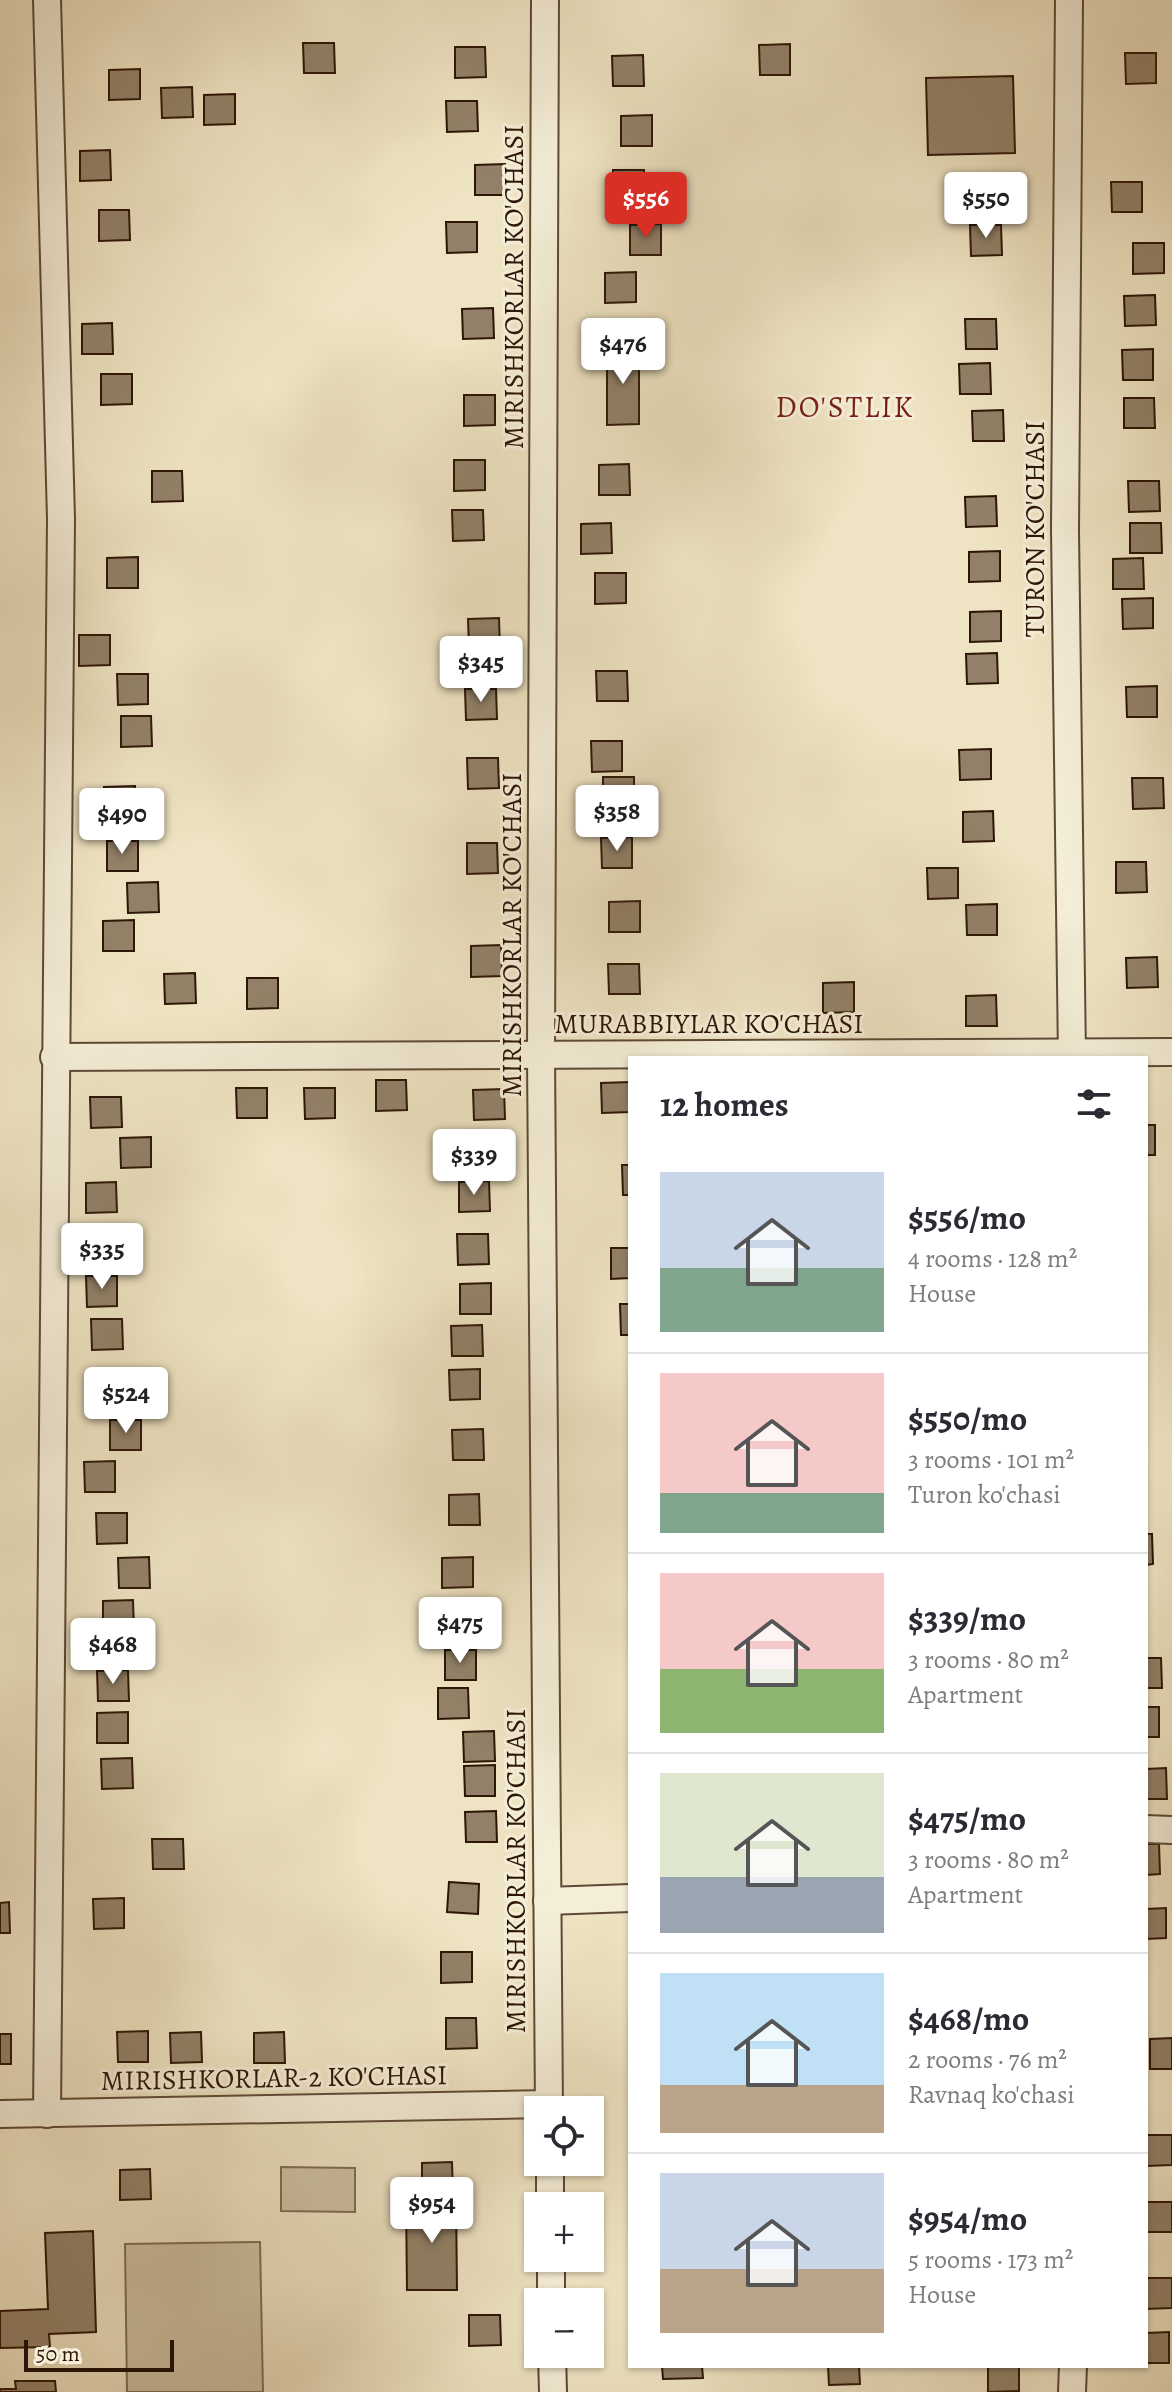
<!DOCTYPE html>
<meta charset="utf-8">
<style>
body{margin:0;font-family:Alegreya,serif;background:#f2f2f3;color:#2b2b33;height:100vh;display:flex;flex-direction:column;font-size:30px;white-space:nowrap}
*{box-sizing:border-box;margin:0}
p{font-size:26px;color:#7c7c81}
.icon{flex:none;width:44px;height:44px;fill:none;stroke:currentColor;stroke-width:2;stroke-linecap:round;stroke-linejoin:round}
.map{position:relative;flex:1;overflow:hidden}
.drawer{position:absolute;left:628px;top:1056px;width:520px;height:1312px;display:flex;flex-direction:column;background:#fff;border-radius:0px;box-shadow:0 2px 6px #0004}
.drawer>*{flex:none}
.buttons{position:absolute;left:524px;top:2096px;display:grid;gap:16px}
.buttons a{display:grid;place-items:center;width:80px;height:80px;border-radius:0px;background:#fff;box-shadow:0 2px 6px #0004;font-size:40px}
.scale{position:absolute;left:24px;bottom:20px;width:150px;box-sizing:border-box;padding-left:8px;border:4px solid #2e1606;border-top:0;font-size:22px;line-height:28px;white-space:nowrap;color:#2e1606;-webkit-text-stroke:6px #f4edd7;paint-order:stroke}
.price{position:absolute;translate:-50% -68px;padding:0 18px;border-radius:8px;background:#fff;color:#222;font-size:26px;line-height:52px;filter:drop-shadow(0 2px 4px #0008)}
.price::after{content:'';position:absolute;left:50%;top:48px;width:24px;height:18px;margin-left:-12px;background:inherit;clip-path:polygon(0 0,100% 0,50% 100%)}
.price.on{background:#d93025;color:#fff}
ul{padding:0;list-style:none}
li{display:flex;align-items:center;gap:24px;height:200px;padding:0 32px}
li+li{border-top:2px solid #e1e1e2}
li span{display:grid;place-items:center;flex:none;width:224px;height:160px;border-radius:0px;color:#555}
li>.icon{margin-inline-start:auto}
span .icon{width:96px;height:96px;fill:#fffc;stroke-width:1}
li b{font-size:34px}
h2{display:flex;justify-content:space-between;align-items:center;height:96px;padding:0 32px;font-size:34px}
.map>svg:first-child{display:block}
.green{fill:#cdc0a2;stroke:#7e6b54;stroke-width:2}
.building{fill:#928168;stroke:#2e1606;stroke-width:2}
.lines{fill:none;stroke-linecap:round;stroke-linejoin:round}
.minor-casing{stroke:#5e4935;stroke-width:30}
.minor{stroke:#f4edd7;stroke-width:26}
.labels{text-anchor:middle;stroke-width:6;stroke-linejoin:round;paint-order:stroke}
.street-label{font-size:28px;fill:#2e1606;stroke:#f4edd7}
.neighbourhood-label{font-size:30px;letter-spacing:2px;fill:#7a1f14;stroke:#f4edd7}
</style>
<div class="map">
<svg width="1172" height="2392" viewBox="0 0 1172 2392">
<rect width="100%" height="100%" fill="#eee3c2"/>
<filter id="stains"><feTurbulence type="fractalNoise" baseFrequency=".0025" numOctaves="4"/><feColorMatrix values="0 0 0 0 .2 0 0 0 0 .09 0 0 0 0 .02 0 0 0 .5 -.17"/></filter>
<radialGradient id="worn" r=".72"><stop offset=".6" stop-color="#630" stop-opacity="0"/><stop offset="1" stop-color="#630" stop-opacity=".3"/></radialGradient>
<g class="green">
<path d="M 281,2167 L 355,2168 L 355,2212 L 281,2211 Z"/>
<path d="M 260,2242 L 263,2392 L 127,2392 L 125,2244 Z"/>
</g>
<g class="building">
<path d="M 303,43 L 334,43 L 335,73 L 304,73 Z"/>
<path d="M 790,44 L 790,75 L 760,75 L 759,45 Z"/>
<path d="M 455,47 L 485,47 L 486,77 L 455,78 Z"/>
<path d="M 1125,53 L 1156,53 L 1156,83 L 1126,84 Z"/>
<path d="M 643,55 L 644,86 L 613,86 L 612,56 Z"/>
<path d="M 140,69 L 140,99 L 109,100 L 109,70 Z"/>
<path d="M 1013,76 L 1015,153 L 928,155 L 926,78 Z"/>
<path d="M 192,87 L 193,117 L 162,118 L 161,88 Z"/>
<path d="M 235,94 L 235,124 L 204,125 L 204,95 Z"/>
<path d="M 446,101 L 477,101 L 478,131 L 447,132 Z"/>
<path d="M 652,115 L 652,146 L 621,146 L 621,116 Z"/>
<path d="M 110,150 L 111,180 L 80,181 L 80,151 Z"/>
<path d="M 505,164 L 506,195 L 475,195 L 475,165 Z"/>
<path d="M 613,170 L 644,170 L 644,200 L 614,200 Z"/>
<path d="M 989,177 L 990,207 L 959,208 L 958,178 Z"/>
<path d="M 1111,182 L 1142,182 L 1142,212 L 1112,212 Z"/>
<path d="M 99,210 L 129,210 L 130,240 L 99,241 Z"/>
<path d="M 446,222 L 477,222 L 477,252 L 447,253 Z"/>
<path d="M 661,224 L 661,255 L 630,255 L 630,225 Z"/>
<path d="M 970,225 L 1001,225 L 1002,255 L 971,256 Z"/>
<path d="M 1133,243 L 1164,243 L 1164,273 L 1133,274 Z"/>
<path d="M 636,272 L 636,302 L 605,303 L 605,273 Z"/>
<path d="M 1155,295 L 1156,325 L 1125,326 L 1124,296 Z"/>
<path d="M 493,308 L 494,338 L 463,339 L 462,309 Z"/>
<path d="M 965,319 L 996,319 L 997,349 L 966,349 Z"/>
<path d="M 112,323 L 113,354 L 82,354 L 82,324 Z"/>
<path d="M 607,347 L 639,347 L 639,424 L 607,425 Z"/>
<path d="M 1153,349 L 1153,380 L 1123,380 L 1122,350 Z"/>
<path d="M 990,363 L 991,394 L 960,394 L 959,364 Z"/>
<path d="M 101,374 L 132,374 L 132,404 L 101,405 Z"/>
<path d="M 464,395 L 495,395 L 495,425 L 464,426 Z"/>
<path d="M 1124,398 L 1154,398 L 1155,428 L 1124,428 Z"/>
<path d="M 1003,410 L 1004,441 L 973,441 L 972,411 Z"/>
<path d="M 454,460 L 485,460 L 485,490 L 454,491 Z"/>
<path d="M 629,464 L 630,495 L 599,495 L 599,465 Z"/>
<path d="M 152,471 L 182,471 L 183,501 L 152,502 Z"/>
<path d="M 1128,481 L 1159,481 L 1160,511 L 1129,512 Z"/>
<path d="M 996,496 L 997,526 L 966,527 L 965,497 Z"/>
<path d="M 452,510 L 483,510 L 484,540 L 453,541 Z"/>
<path d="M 611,523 L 612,553 L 581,554 L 581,524 Z"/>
<path d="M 1130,523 L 1161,523 L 1162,553 L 1130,553 Z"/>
<path d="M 1000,551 L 1000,581 L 969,582 L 969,552 Z"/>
<path d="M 138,557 L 138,588 L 107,588 L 107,558 Z"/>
<path d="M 1143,558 L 1144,589 L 1113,589 L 1113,559 Z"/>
<path d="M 595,573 L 626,573 L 626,603 L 595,604 Z"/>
<path d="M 1153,598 L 1153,628 L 1123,629 L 1122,599 Z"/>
<path d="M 1001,611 L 1001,641 L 970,642 L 970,612 Z"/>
<path d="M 499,618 L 500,648 L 469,649 L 468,619 Z"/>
<path d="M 79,635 L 110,635 L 110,665 L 79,666 Z"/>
<path d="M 997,653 L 998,683 L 967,684 L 966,654 Z"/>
<path d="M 596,671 L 627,671 L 628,701 L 597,701 Z"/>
<path d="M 117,674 L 148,674 L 148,704 L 118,705 Z"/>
<path d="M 1157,686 L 1157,717 L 1127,717 L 1126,687 Z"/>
<path d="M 465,689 L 496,689 L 497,719 L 466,720 Z"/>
<path d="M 121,716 L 151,716 L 152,746 L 121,747 Z"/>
<path d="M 591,741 L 622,741 L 622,771 L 592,772 Z"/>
<path d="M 991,749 L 991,779 L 960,780 L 959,750 Z"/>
<path d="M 467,758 L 498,758 L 499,788 L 468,789 Z"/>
<path d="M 603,777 L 634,777 L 634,807 L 603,808 Z"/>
<path d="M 1132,778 L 1163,778 L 1164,808 L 1133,809 Z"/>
<path d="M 135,786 L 136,817 L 104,817 L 104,787 Z"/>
<path d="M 993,811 L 994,841 L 963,842 L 963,812 Z"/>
<path d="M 632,837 L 632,868 L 602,868 L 601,838 Z"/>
<rect x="107" y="841" width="31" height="30"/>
<path d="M 467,843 L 497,843 L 498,873 L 467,874 Z"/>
<path d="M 1116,862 L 1146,862 L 1147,892 L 1116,893 Z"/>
<path d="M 927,868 L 958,868 L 958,898 L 928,899 Z"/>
<path d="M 158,882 L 159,912 L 128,913 L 127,883 Z"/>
<path d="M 640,901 L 640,932 L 609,932 L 609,902 Z"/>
<path d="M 997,904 L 997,935 L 967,935 L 966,905 Z"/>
<path d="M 134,920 L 134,951 L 103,951 L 103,921 Z"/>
<path d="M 501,945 L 502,976 L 471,977 L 471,946 Z"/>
<path d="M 1157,957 L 1158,987 L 1127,988 L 1126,958 Z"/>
<path d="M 608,964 L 639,964 L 640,994 L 609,994 Z"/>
<path d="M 195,973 L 196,1003 L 165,1004 L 164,974 Z"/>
<path d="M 247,978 L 278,978 L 278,1008 L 247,1009 Z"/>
<path d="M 854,982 L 854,1012 L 823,1013 L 823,983 Z"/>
<path d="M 996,995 L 997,1026 L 966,1026 L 966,996 Z"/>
<path d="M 376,1080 L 406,1080 L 407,1110 L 376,1111 Z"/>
<path d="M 630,1082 L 630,1112 L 602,1113 L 601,1083 Z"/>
<path d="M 236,1088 L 267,1088 L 267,1118 L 237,1118 Z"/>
<path d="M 304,1088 L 335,1088 L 335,1118 L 305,1119 Z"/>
<path d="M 504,1089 L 505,1119 L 474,1120 L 473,1090 Z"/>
<path d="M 90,1097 L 121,1097 L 122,1127 L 91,1128 Z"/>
<rect x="1146" y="1125" width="9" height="30"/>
<path d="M 151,1137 L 151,1167 L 121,1168 L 120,1138 Z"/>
<path d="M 622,1165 L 630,1165 L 630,1195 L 623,1195 Z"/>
<path d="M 489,1181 L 490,1211 L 459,1212 L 459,1182 Z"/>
<path d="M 116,1182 L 117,1212 L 86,1213 L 86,1183 Z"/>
<path d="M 134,1233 L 134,1263 L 104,1264 L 103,1234 Z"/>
<path d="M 457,1234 L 488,1234 L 489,1264 L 458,1265 Z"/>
<path d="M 611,1248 L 630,1248 L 630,1278 L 611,1279 Z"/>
<path d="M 86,1276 L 117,1276 L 117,1306 L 87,1307 Z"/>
<path d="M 491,1283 L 491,1314 L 460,1314 L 460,1284 Z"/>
<path d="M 620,1304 L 630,1304 L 630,1335 L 621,1335 Z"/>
<path d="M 91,1319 L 122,1319 L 123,1349 L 92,1350 Z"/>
<path d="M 482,1325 L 483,1356 L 452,1356 L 451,1326 Z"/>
<path d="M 480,1369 L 480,1399 L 450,1400 L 449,1370 Z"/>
<path d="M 99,1387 L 130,1387 L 130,1417 L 100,1417 Z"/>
<rect x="110" y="1420" width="31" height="30"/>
<path d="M 483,1429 L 484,1460 L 453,1460 L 452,1430 Z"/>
<path d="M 115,1461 L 115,1492 L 85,1492 L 84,1462 Z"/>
<path d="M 479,1494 L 480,1525 L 449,1525 L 449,1495 Z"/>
<path d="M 96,1513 L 127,1513 L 127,1543 L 97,1544 Z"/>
<path d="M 1146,1534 L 1152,1534 L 1153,1564 L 1146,1565 Z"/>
<path d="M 149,1557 L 150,1588 L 119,1588 L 118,1558 Z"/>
<path d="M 473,1557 L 473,1587 L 442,1588 L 442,1558 Z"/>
<path d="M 472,1599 L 472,1629 L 442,1630 L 441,1600 Z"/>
<path d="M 133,1600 L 134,1630 L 103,1631 L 103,1601 Z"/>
<rect x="445" y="1650" width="31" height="30"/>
<path d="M 1146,1658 L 1161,1658 L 1162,1688 L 1146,1688 Z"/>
<path d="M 128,1670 L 129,1701 L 98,1701 L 97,1671 Z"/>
<path d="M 438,1688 L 468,1688 L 469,1718 L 438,1719 Z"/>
<rect x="1146" y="1707" width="13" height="30"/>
<path d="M 128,1712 L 128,1743 L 97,1743 L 97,1713 Z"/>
<path d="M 494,1731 L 495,1761 L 464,1762 L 463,1732 Z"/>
<path d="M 132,1758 L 133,1788 L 102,1789 L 101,1759 Z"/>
<path d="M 495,1765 L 495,1796 L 465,1796 L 464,1766 Z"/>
<path d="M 1166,1768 L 1167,1799 L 1146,1799 L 1146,1769 Z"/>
<path d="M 496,1811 L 497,1842 L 466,1842 L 465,1812 Z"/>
<path d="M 152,1839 L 183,1839 L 184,1869 L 153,1869 Z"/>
<path d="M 1146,1844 L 1159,1844 L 1160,1874 L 1146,1875 Z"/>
<path d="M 449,1882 L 479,1884 L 478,1914 L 447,1912 Z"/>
<path d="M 124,1898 L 124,1928 L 94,1929 L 93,1899 Z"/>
<path d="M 9,1902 L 10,1933 L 0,1933 L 0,1903 Z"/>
<path d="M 1166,1908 L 1166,1938 L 1146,1939 L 1146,1909 Z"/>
<path d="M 441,1952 L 472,1952 L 472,1982 L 441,1983 Z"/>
<path d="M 446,2018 L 476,2018 L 477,2048 L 446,2049 Z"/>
<path d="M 148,2031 L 148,2062 L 118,2062 L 117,2032 Z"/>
<path d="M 201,2032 L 202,2062 L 171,2063 L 170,2033 Z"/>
<path d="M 284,2032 L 285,2063 L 254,2063 L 254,2033 Z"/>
<rect x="0" y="2034" width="11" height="30"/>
<path d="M 1172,2038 L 1172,2069 L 1150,2069 L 1150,2039 Z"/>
<path d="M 1146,2135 L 1172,2135 L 1172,2165 L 1146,2166 Z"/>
<path d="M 452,2162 L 453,2192 L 422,2193 L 422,2163 Z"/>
<path d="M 150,2169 L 151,2199 L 120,2200 L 120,2170 Z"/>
<path d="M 406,2200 L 456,2200 L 457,2290 L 407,2290 Z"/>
<rect x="1146" y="2202" width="26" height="30"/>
<path d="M 93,2231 L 96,2332 L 49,2334 L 50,2347 L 0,2348 L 0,2311 L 48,2309 L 45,2233 Z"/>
<path d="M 1146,2278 L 1172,2278 L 1172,2308 L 1146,2309 Z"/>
<path d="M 469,2315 L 500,2315 L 501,2345 L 469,2346 Z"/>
<path d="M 1169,2332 L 1169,2363 L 1146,2363 L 1146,2333 Z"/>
<path d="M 662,2366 L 702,2366 L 703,2378 L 663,2379 Z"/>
<path d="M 828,2366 L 859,2366 L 860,2384 L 829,2385 Z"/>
<path d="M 988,2366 L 1019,2366 L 1019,2391 L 988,2392 Z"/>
<path d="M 15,2381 L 55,2381 L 56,2392 L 0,2392 L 0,2389 L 16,2389 Z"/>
</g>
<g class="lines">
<g class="minor-casing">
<g id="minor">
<path d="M 545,0 L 541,1055 L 549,2110"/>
<path d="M 1069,0 L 1065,530 L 1072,1058"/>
<path d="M 54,1057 L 1172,1052"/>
<path d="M 1146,1829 L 1172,1830"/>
<path d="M 547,1901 L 630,1898"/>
<path d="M 0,2114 L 549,2104"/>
<path d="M 47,2114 L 61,519 L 47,0"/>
<path d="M 550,2162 L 550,2206"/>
<path d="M 551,2258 L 551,2302"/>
<path d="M 552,2354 L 553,2392"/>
<path d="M 1072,2392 L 1073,2366"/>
</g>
</g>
<use href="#minor" class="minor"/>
</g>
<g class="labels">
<g class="street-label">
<text transform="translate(513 287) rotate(-90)" y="10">MIRISHKORLAR KO'CHASI</text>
<text transform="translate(1034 529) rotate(-90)" y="10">TURON KO'CHASI</text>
<text transform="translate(511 935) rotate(-90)" y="10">MIRISHKORLAR KO'CHASI</text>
<text x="709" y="1033">MURABBIYLAR KO'CHASI</text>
<text transform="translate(515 1871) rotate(-90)" y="10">MIRISHKORLAR KO'CHASI</text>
<text transform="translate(274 2077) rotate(-1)" y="10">MIRISHKORLAR-2 KO'CHASI</text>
</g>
<g class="neighbourhood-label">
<text x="845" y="417">DO'STLIK</text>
</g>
</g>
<rect width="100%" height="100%" filter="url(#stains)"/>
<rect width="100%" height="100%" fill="url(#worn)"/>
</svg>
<div class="buttons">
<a><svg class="icon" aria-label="locate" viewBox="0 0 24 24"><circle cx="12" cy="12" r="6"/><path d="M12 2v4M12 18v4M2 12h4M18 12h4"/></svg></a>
<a>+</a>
<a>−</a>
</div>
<div class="scale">50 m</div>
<b class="price on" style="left:646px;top:240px">$556</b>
<b class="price" style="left:986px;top:240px">$550</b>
<b class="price" style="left:623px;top:386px">$476</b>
<b class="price" style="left:481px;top:704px">$345</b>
<b class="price" style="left:617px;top:853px">$358</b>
<b class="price" style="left:122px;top:856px">$490</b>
<b class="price" style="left:474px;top:1197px">$339</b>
<b class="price" style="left:102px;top:1291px">$335</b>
<b class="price" style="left:126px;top:1435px">$524</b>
<b class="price" style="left:460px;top:1665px">$475</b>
<b class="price" style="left:113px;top:1686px">$468</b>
<b class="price" style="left:432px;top:2245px">$954</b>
<section class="drawer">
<h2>12 homes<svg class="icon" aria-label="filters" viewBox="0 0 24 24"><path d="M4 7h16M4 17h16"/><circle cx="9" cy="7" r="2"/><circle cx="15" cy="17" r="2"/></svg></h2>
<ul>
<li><span style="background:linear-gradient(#c9d6e8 60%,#7fa58c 0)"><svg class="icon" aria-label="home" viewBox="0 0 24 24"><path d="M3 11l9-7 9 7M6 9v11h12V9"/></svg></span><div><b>$556/mo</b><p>4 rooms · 128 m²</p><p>House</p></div></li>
<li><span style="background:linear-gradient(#f6c9c9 75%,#7fa58c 0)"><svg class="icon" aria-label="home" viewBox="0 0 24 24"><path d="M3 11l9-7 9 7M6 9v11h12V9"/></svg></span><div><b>$550/mo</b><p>3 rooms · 101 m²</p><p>Turon ko'chasi</p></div></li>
<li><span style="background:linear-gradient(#f6c9c9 60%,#8fb573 0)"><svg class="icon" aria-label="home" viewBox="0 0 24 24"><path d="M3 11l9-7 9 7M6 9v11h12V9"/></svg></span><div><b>$339/mo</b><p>3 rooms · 80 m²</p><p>Apartment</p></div></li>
<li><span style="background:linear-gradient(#dfe7d0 65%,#9aa5b1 0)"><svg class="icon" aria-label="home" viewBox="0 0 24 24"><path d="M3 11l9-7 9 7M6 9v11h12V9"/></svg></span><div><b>$475/mo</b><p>3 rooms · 80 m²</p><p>Apartment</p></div></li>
<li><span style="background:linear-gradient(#bfe0f5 70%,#b9a48a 0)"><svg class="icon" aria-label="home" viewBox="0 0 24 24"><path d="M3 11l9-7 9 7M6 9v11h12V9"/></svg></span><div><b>$468/mo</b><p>2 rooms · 76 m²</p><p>Ravnaq ko'chasi</p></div></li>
<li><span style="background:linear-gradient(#c9d6e8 60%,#b9a48a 0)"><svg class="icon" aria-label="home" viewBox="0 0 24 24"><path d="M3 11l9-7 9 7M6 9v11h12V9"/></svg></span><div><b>$954/mo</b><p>5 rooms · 173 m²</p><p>House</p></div></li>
</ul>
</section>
</div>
